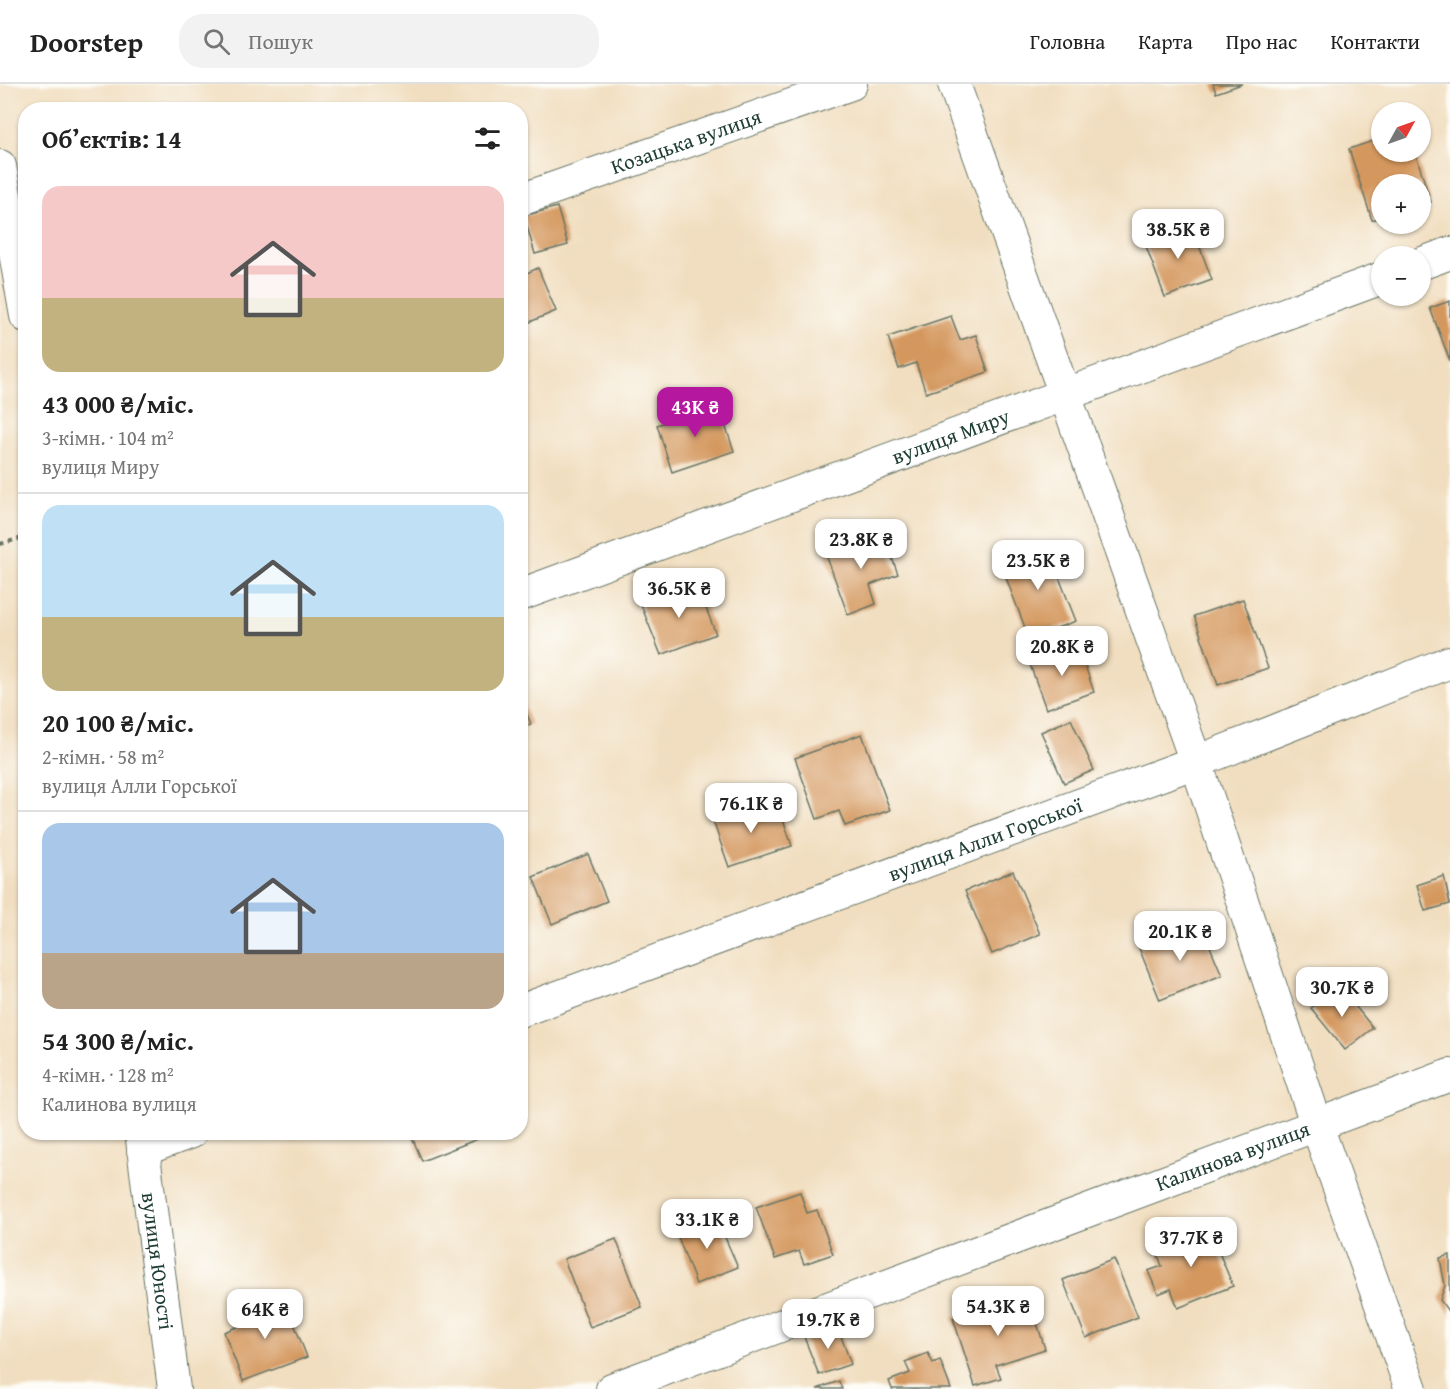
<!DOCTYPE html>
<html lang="uk">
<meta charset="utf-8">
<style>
body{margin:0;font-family:"Gentium Book Plus",serif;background:#f2f2f2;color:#222;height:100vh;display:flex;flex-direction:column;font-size:22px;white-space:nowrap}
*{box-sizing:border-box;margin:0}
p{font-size:20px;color:#767676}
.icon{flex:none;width:33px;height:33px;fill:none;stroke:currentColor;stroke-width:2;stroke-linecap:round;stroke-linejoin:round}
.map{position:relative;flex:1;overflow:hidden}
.panel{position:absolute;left:18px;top:18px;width:510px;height:1038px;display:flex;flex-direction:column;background:#fff;border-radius:24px;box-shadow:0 2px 4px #0004}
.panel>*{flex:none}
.needle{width:39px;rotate:50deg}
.tools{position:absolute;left:1371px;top:18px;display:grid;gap:12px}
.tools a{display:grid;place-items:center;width:60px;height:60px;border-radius:50%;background:#fff;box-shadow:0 2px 4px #0004;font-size:30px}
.price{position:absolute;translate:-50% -51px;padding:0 14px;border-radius:12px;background:#fff;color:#222;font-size:20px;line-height:39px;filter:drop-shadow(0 2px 3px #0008)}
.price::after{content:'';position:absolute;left:50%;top:36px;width:18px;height:14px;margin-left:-9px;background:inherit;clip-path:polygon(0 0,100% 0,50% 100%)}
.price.selected{background:#b5179e;color:#fff}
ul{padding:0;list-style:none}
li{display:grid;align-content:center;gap:12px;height:318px;padding:0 24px}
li+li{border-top:2px solid #e0e0e0}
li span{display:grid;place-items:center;height:186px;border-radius:18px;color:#555}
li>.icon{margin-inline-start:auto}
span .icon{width:108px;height:108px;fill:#fffc;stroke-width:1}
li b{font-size:26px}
h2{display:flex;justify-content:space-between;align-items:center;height:72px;padding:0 24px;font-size:26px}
header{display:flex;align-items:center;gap:36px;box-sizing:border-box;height:84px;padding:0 30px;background:#fff;border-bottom:2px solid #e0e0e0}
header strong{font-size:28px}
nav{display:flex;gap:33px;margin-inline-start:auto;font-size:21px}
.search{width:420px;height:54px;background:#f2f2f2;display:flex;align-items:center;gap:15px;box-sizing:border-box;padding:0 21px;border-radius:24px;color:#767676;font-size:22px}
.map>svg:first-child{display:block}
.building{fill:#d4975d}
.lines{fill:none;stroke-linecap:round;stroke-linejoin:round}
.minor-casing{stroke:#687565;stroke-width:34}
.path{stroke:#687565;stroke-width:4;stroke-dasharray:4.5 4.5;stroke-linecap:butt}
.minor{stroke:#fff;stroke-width:32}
.labels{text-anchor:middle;stroke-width:4.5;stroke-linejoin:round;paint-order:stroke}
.street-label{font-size:21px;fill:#1f3d34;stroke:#fdfcf7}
</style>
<header>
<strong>Doorstep</strong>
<div class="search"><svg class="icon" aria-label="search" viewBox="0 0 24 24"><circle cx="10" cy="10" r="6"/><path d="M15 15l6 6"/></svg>Пошук</div>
<nav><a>Головна</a><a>Карта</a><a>Про нас</a><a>Контакти</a></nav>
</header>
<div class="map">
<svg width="1450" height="1305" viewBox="0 0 1450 1305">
<rect width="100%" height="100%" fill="#fdfcf7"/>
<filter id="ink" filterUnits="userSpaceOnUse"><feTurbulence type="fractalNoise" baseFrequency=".0167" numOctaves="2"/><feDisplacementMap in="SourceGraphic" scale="12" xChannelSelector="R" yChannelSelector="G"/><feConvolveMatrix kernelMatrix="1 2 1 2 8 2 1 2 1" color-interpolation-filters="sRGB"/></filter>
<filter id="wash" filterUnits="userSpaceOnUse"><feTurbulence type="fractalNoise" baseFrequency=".008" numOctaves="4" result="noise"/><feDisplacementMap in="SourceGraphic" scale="24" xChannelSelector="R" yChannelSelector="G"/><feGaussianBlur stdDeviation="1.35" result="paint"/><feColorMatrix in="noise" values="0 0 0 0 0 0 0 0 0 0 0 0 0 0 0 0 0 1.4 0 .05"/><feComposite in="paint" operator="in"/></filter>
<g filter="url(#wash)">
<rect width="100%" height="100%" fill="#f1dec0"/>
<g id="blocks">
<g class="building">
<path d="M 1213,0 L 1242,0 L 1216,9 Z"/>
<path d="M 1382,54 L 1382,68 L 1415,68 L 1431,118 L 1420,121 L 1420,100 L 1382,100 L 1382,133 L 1372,136 L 1349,65 Z"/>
<path d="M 557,123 L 568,161 L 535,170 L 524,132 Z"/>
<path d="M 1191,140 L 1212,196 L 1165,213 L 1144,157 Z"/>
<path d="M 538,184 L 556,227 L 520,242 L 520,192 Z"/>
<path d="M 1450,217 L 1450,277 L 1430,224 Z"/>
<path d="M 951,232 L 960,256 L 976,251 L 988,288 L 926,309 L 916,279 L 899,285 L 888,253 Z"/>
<path d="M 718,320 L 734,367 L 672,388 L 657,341 Z"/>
<path d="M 882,447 L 898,490 L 870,501 L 876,520 L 848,531 L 825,468 Z"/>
<path d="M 1046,460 L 1076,537 L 1029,554 L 1000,478 Z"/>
<path d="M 696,499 L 716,550 L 661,571 L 641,521 Z"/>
<path d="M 1243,515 L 1268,584 L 1218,601 L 1194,532 Z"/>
<path d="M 1078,561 L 1094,608 L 1046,625 L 1029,578 Z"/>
<path d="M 520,613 L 531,640 L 520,644 Z"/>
<path d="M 1071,635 L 1094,686 L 1064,699 L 1041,648 Z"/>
<path d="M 862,650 L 890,726 L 845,742 L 839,727 L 817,735 L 795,674 Z"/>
<path d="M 778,720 L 792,762 L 729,783 L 712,734 L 747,722 L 750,729 Z"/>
<path d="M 588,770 L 607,817 L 552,840 L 533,793 Z"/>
<path d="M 1013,787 L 1040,850 L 992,870 L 965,807 Z"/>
<path d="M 1444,792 L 1450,820 L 1425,827 L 1417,801 Z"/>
<path d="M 1200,839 L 1222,891 L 1160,916 L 1139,864 Z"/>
<path d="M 1339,902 L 1373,944 L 1345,966 L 1311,924 Z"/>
<path d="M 410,1048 L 483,1048 L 485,1052 L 422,1077 Z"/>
<path d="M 800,1108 L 807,1129 L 817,1126 L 833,1170 L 804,1180 L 799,1167 L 775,1175 L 756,1123 Z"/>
<path d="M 716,1133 L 738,1183 L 696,1200 L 676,1148 Z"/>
<path d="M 1208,1142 L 1233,1202 L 1178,1224 L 1171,1205 L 1158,1210 L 1148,1187 L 1162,1182 L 1155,1163 Z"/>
<path d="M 616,1155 L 642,1223 L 590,1243 L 564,1175 Z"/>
<path d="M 1450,1171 L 1450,1230 L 1440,1216 L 1445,1202 L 1440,1174 Z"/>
<path d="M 1114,1175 L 1138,1233 L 1086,1254 L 1063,1196 Z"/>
<path d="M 1028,1210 L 1045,1265 L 996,1281 L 1001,1294 L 975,1302 L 953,1234 Z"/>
<path d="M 268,1213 L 272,1225 L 286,1219 L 307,1273 L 243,1297 L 224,1248 L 252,1237 L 247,1221 Z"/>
<path d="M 837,1241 L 851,1280 L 819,1291 L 804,1253 Z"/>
<path d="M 928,1269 L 933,1279 L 940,1276 L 951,1305 L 892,1305 L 889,1297 L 910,1289 L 905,1278 Z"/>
<path d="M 839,1297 L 842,1305 L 817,1305 Z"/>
</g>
</g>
</g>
<g filter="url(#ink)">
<use href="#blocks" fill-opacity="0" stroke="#687565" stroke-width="1.5"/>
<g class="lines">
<g class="minor-casing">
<g id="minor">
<path d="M 954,0 L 1196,678 L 1317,1042 L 1411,1305"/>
<path d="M 0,82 L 26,232"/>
<path id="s1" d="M 520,116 L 851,0"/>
<path d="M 1420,180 L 1450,169"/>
<path id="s2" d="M 520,511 L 1382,194"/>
<path id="s3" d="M 520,927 L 1196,678 L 1450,578"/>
<path id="s4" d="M 141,1048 L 174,1305"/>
<path d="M 143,1066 L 191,1048"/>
<path id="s5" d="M 612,1305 L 1450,991"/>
</g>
</g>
<path class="path" d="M 0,460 L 26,453"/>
<use href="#minor" class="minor"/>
</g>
</g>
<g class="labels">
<g class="street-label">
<text dy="7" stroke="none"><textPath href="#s1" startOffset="176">Козацька вулиця</textPath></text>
<text dy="7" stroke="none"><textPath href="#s2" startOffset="459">вулиця Миру</textPath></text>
<text dy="7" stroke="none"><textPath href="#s3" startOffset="496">вулиця Алли Горської</textPath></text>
<text dy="7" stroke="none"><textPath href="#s5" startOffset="663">Калинова вулиця</textPath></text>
<text dy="7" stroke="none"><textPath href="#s4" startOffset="130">вулиця Юності</textPath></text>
</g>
</g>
</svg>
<div class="tools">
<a><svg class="needle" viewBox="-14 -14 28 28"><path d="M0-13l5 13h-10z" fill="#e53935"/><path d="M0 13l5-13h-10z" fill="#767676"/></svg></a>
<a>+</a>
<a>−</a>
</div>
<b class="price" style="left:1178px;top:176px">38.5K ₴</b>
<b class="price selected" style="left:695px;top:354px">43K ₴</b>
<b class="price" style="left:861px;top:486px">23.8K ₴</b>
<b class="price" style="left:1038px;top:507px">23.5K ₴</b>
<b class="price" style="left:679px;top:535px">36.5K ₴</b>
<b class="price" style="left:1062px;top:593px">20.8K ₴</b>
<b class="price" style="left:751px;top:750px">76.1K ₴</b>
<b class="price" style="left:1180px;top:878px">20.1K ₴</b>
<b class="price" style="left:1342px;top:934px">30.7K ₴</b>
<b class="price" style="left:707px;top:1166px">33.1K ₴</b>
<b class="price" style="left:1191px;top:1184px">37.7K ₴</b>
<b class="price" style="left:998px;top:1253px">54.3K ₴</b>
<b class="price" style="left:265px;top:1256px">64K ₴</b>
<b class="price" style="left:828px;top:1266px">19.7K ₴</b>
<section class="panel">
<h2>Об’єктів: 14<svg class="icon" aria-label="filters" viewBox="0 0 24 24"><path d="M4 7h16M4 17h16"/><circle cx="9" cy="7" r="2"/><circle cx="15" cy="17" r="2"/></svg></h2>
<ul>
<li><span style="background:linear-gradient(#f6c9c9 60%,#c2b280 0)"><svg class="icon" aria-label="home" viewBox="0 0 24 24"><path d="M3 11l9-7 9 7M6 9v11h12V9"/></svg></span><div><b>43 000 ₴/міс.</b><p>3-кімн. · 104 m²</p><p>вулиця Миру</p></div></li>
<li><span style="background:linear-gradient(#bfe0f5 60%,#c2b280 0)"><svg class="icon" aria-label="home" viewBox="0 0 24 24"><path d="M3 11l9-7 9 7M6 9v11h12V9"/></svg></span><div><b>20 100 ₴/міс.</b><p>2-кімн. · 58 m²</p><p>вулиця Алли Горської</p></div></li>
<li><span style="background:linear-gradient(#a9c7e8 70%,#b9a48a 0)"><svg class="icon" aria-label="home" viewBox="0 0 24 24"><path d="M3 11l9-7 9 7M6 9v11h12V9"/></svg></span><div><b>54 300 ₴/міс.</b><p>4-кімн. · 128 m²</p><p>Калинова вулиця</p></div></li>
</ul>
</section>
</div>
